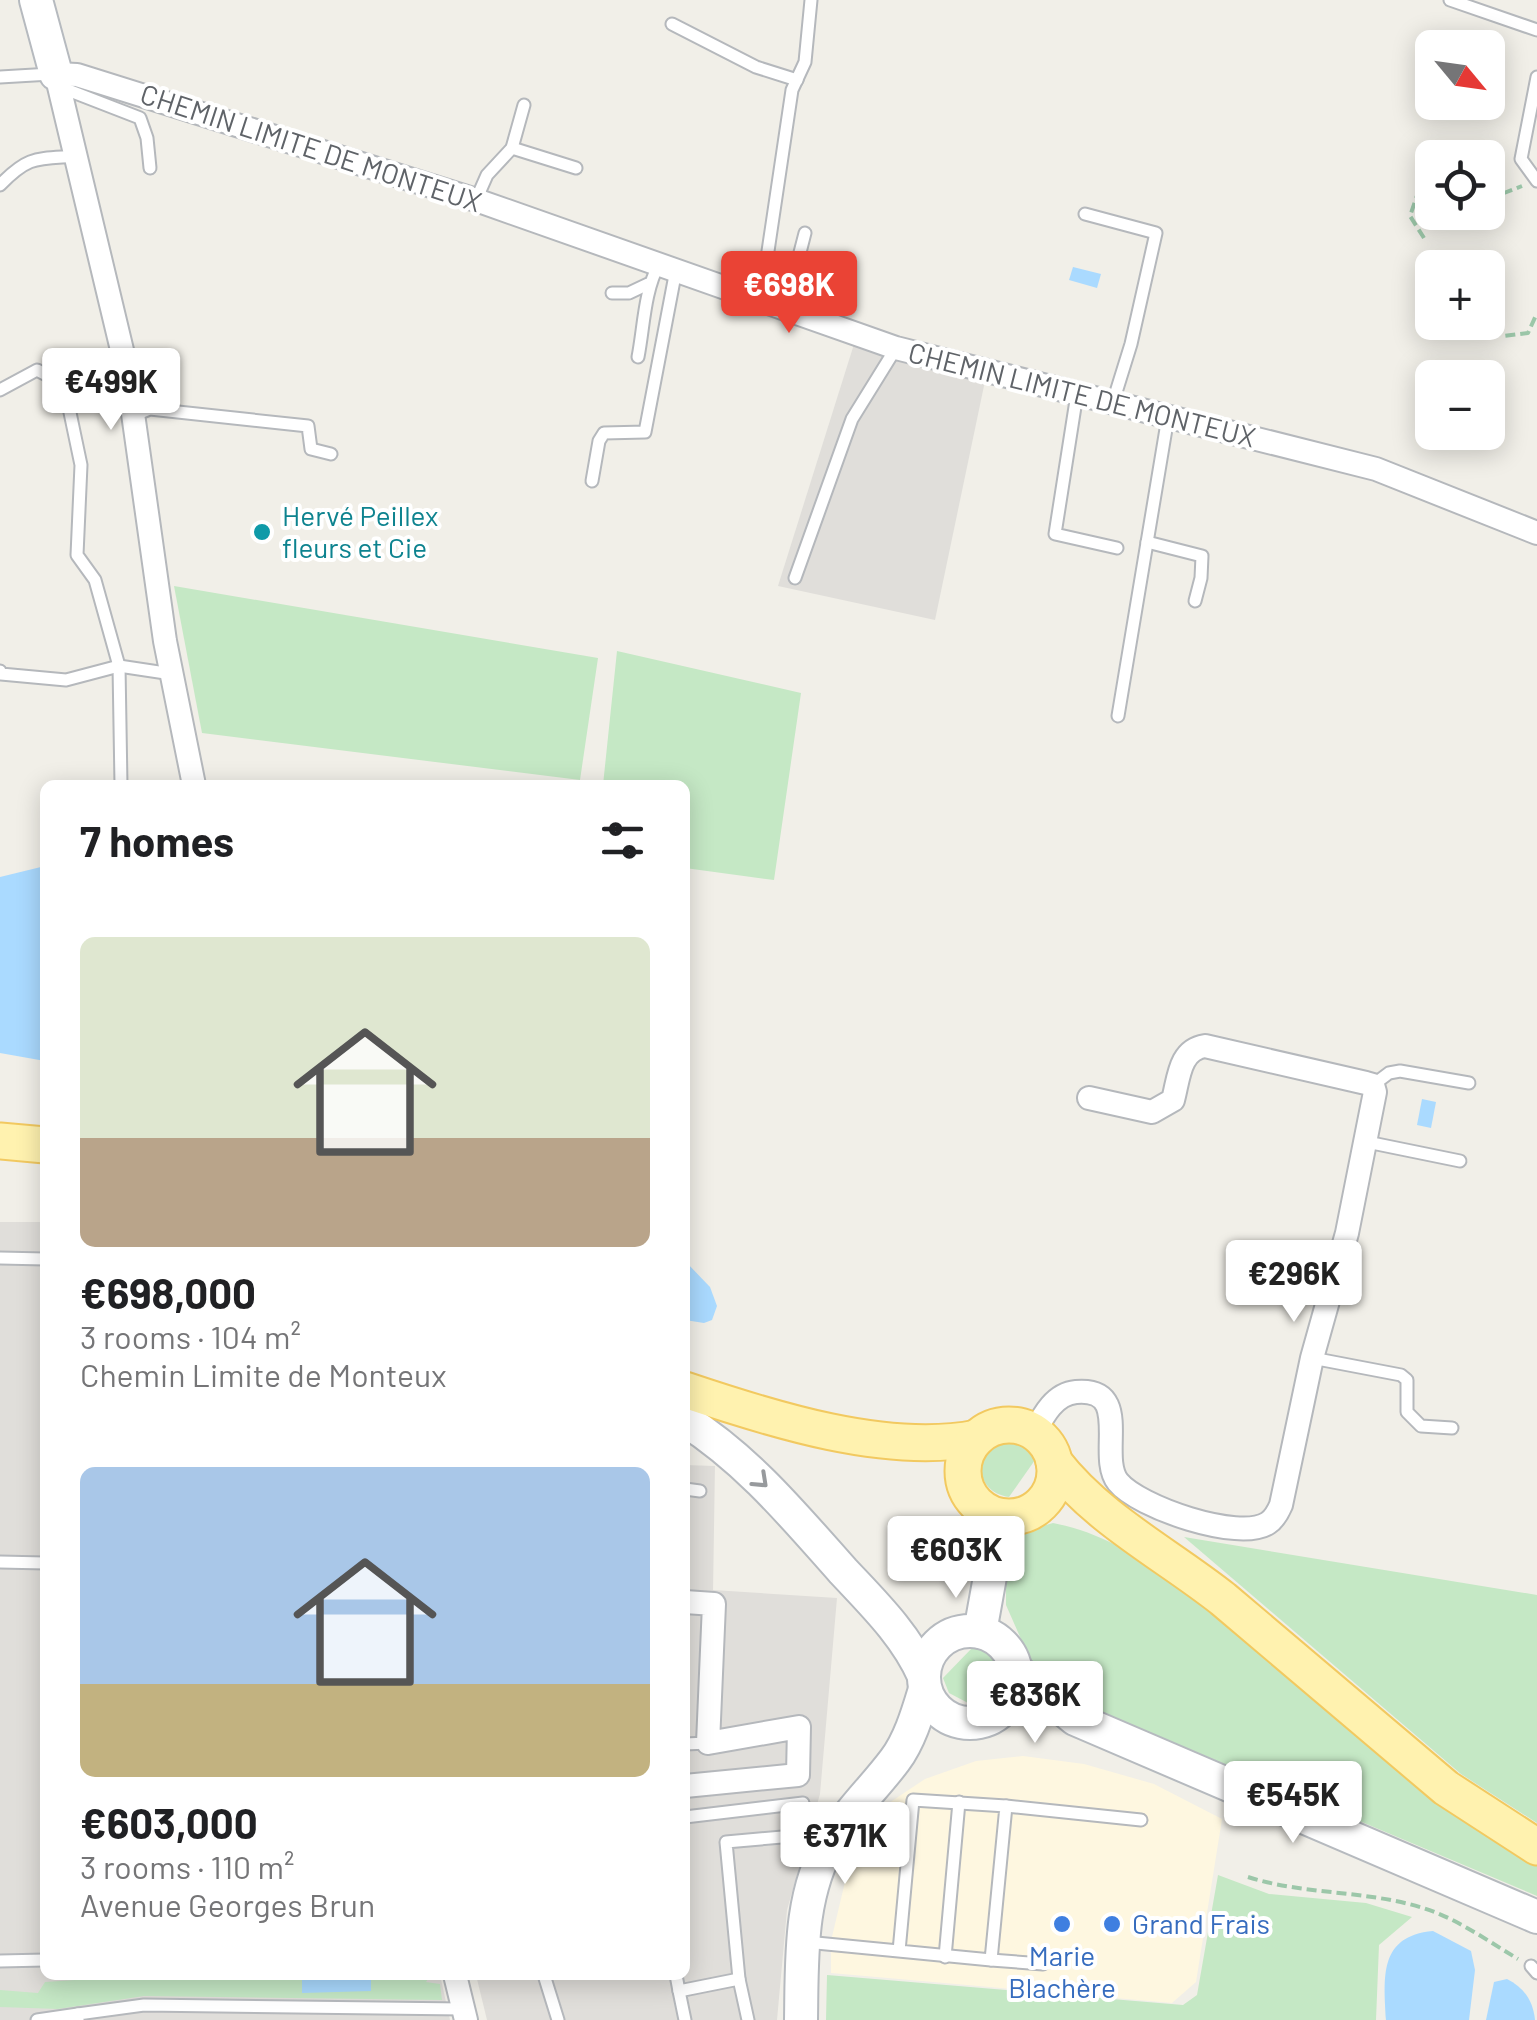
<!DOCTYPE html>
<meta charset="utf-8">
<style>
body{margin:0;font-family:Barlow,sans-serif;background:#f6f6f6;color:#202124;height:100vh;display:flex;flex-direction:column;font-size:38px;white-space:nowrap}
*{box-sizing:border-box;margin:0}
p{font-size:32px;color:#757577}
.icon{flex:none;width:55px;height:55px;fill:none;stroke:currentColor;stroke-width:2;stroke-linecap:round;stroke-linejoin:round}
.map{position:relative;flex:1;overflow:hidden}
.drawer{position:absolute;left:40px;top:780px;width:650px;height:1200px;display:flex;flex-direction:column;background:#fff;border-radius:15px;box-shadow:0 5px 25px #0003}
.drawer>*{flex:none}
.needle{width:65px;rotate:119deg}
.fabs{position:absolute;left:1415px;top:30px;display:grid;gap:20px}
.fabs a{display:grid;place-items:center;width:90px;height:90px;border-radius:15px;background:#fff;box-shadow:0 5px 25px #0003;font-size:50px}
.price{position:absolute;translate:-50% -85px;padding:0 22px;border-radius:10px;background:#fff;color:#222;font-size:32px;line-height:65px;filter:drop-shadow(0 2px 5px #0008)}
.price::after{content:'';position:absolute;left:50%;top:60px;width:30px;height:22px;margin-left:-15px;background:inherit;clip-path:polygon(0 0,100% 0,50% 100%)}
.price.on{background:#ea4335;color:#fff}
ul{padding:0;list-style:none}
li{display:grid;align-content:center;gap:20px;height:530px;padding:0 40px}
li span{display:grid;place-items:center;height:310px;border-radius:15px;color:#555}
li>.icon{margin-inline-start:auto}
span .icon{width:180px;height:180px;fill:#fffc;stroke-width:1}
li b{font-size:42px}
h2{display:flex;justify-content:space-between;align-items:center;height:120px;padding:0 40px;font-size:42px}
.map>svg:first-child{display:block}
.commercial{fill:#fef7e0}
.industrial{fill:#e0deda}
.green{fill:#c5e8c5}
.water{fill:#aadaff}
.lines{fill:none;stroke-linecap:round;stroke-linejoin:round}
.lane-casing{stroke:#b5b8bc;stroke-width:15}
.street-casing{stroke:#b5b8bc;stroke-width:26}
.secondary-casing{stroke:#b6babf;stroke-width:36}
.primary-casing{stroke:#f2c960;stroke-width:39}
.path{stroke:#9cc7a9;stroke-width:4;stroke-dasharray:10 5;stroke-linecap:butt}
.lane{stroke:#fff;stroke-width:11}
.street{stroke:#fff;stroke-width:22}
.secondary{stroke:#fff;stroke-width:32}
.primary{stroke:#fff2af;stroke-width:35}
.oneway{stroke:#979a9d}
.culture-dot{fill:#0f9aa8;stroke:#fff;stroke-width:4}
.shop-dot{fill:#3f7fe0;stroke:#fff;stroke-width:4}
.labels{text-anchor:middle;stroke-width:8;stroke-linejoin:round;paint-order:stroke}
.street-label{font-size:28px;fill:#5f6368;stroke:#fff}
.culture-label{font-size:28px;fill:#0d838f;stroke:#fff;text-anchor:start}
.shop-label{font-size:28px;fill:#366cbe;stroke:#fff;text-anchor:start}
</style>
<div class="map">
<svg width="1537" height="2020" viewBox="0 0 1537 2020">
<rect width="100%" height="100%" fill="#f1efe8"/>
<path class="commercial" d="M 1023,1756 L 1084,1764 L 1154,1784 L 1222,1819 L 1196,1982 L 1172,2003 L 831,1973 L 831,1941 L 849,1865 L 863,1834 L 883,1807 L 925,1779 L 976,1761 Z"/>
<g class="industrial">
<path d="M 855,341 L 985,381 L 935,620 L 778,586 Z"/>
<path d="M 0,1222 L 45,1222 L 45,1975 L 440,1975 L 450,2020 L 0,2020 Z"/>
<path d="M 685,1465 L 715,1466 L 713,1590 L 837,1598 L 820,1794 L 787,1910 L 777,2020 L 487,2020 L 476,1975 L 685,1975 Z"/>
</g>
<g class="green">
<path d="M 174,586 L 598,658 L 580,780 L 202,733 Z"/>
<path d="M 617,651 L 801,693 L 774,880 L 685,868 L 685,785 L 603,785 Z"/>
<path d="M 1008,1441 L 1025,1446 L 1035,1460 L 1009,1497 C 973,1492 972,1448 1008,1441 Z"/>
<path d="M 1053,1523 C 1144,1540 1225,1623 1293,1682 C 1370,1748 1447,1817 1537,1865 L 1537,1896 L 1054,1692 L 1036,1673 L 1006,1605 L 1006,1573 L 1018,1539 L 1025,1531 Z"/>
<path d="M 1184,1537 L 1537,1595 L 1537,1823 L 1461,1774 Z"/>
<path d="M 973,1647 L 988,1652 L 1000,1672 L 992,1695 L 970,1704 L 949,1693 L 943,1678 Z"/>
<path d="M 1218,1875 L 1269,1894 L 1366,1903 L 1412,1917 L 1379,1945 L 1376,2020 L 826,2020 L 827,1975 L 1183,2005 L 1197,1995 Z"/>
<path d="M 150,1975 L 431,1975 L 426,1982 L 440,1984 L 442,2000 L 144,1996 L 58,2009 L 0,2007 L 0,1990 L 38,1993 L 45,1982 Z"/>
</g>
<g class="water">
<path d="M 1073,267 L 1101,274 L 1097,288 L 1069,280 Z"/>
<path d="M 45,866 L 45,1061 L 0,1053 L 0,877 Z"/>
<path d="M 1422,1099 L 1436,1102 L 1431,1128 L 1417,1125 Z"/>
<path d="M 685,1261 L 710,1287 L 717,1306 L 712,1320 L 704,1323 L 685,1320 Z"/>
<path d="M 1433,1931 L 1471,1951 L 1475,1970 L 1469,2020 L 1386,2020 C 1384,1978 1378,1936 1433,1931 Z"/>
<path d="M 302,1975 L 371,1975 L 371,1991 L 302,1993 Z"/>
<path d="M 1507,1979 C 1524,1988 1533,2000 1535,2020 L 1486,2020 L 1494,1982 Z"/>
</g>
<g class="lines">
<g class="lane-casing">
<g id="lane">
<path d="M 1450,0 L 1537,30"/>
<path d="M 672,24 L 756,67 L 797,80"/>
<path d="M 0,77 L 51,74"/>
<path d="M 1537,77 L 1521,159 L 1537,181"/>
<path d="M 60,87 L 140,118 L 147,138 L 150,168"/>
<path d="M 512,148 L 576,168"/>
<path d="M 0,185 C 29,155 37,159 77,156"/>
<path d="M 476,200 L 487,175 L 512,148 L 524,105"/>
<path d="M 1085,214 L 1156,233 L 1131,344 L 1113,402"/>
<path d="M 612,293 L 629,293 L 648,284"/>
<path d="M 761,298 L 792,90 L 805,62 L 811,0"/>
<path d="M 786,307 L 805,233"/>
<path d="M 638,357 C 644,326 644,292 659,264"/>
<path d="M 0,390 L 37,370 L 64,384 L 81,465 L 77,555 L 95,580 L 119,666 L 121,785"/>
<path d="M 1077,394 L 1055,534 L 1117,548"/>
<path d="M 135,415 L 150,409 L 308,426 L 311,449 L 331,454"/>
<path d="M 592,481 L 599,441 L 604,433 L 645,432 L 676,270"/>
<path d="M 1147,542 L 1202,556 L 1201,578 L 1195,601"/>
<path d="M 795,578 L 852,419 L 896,348"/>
<path d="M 0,671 L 1,674 L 66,680 L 119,666 L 172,674"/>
<path d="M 1118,716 L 1168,417"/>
<path d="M 1373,1085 L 1389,1073 L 1400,1071 L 1469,1083"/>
<path d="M 1367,1142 L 1460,1161"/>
<path d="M 0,1258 L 45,1259"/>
<path d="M 1312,1358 L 1401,1375 L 1407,1380 L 1407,1412 L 1421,1426 L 1452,1428"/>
<path d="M 685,1489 L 700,1491"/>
<path d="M 0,1562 L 45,1563"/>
<path d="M 685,1744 L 708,1743"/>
<path d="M 1006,1806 L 1141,1820"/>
<path d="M 685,1817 L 803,1803"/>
<path d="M 806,1942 L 991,1960 L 1006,1806 L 913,1800 L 899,1951"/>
<path d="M 945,1957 L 959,1802"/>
<path d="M 991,1960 L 1043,1964"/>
<path d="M 0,1961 L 45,1960"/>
<path d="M 1531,1966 L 1537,1973"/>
<path d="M 544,1975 L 558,2020"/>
<path d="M 676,1975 L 679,1991"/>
<path d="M 37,2020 L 78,2014"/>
<path d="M 78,2020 L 78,2014 L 144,2005 L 463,2009"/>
<path d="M 685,2020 L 679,1991 L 739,1979"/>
<path d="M 748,2020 L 739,1979 L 726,1842 L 805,1835 L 826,1840"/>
</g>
</g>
<g class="street-casing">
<g id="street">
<path d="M 194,785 L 165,641 L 127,371 L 56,74 L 77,75 L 476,200 L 896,348 L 1376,469 L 1537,533"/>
<path d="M 1034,1433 C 1043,1416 1054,1394 1076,1392 C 1134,1387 1097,1456 1118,1482 C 1138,1507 1239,1542 1268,1523 C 1274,1519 1278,1512 1281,1505 L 1312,1358 L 1347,1233 L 1375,1092 L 1373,1085 L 1366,1083 L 1205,1046 C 1179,1050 1179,1078 1173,1100 L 1152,1112 L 1089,1098"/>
<path d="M 685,1602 L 714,1604 L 708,1743 L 799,1727 L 798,1775 L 685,1786"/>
<path d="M 455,1975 L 466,2020"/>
</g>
</g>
<g class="secondary-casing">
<g id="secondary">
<path d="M 36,0 L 56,74"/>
<path d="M 685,1420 C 748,1460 794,1516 843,1571 C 873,1603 906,1635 924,1676"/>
<circle cx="970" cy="1677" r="46"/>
<path d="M 980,1632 L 1001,1516"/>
<path d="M 1016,1670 L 1075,1719 L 1537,1917"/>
<path d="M 801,2020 C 802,1958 799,1894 832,1839 C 850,1810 875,1787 895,1760 C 910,1740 918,1712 925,1689"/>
</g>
</g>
<g class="primary-casing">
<g id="primary">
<path d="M 0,1141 L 45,1145"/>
<path d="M 685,1390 C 771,1419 887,1456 977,1438"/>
<circle cx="1009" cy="1471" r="46"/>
<path d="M 1054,1462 C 1099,1520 1166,1554 1223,1599 L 1446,1788 L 1537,1847"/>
</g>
</g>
<g class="path">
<path d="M 1488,190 L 1504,193 L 1522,186"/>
<path d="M 1424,238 L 1410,216 L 1422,181 L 1432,174"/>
<path d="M 1478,324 L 1504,336 L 1528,333 L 1537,313"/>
<path d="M 1248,1877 C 1304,1895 1366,1890 1423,1908 C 1456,1918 1488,1941 1518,1959"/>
</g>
<use href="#lane" class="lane"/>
<use href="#street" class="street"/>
<use href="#secondary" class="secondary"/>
<use href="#primary" class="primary"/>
</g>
<defs><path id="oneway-chevron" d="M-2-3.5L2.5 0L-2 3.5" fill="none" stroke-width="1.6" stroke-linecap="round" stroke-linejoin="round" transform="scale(2.5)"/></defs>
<use class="oneway" href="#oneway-chevron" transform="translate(761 1481) rotate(43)"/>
<circle class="culture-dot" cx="262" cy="532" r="10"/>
<g class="shop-dot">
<circle cx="1062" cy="1924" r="10"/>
<circle cx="1112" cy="1924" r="10"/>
</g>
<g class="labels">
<g class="street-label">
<text transform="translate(311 148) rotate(18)" y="10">CHEMIN LIMITE DE MONTEUX</text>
<text transform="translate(1082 395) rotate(14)" y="10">CHEMIN LIMITE DE MONTEUX</text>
</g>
<g class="culture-label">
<text x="282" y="526">Hervé Peillex<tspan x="282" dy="32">fleurs et Cie</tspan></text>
</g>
<g class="shop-label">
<text x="1132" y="1934">Grand Frais</text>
<text x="1062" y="1966" text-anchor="middle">Marie<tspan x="1062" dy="32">Blachère</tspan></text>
</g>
</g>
</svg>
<div class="fabs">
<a><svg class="needle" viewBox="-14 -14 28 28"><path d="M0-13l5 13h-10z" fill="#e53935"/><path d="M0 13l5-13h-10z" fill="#757577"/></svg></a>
<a><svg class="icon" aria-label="locate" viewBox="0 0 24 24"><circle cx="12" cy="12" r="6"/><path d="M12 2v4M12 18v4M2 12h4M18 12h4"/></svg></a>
<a>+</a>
<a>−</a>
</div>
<b class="price on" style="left:789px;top:336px">€698K</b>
<b class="price" style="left:111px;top:433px">€499K</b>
<b class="price" style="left:1294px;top:1325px">€296K</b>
<b class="price" style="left:956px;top:1601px">€603K</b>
<b class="price" style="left:1035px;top:1746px">€836K</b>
<b class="price" style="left:1293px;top:1846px">€545K</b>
<b class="price" style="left:845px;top:1887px">€371K</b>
<section class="drawer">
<h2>7 homes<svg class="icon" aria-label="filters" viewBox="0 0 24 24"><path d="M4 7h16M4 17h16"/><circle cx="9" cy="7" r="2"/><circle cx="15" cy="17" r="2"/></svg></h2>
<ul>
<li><span style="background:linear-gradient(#dfe7d0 65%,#b9a48a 0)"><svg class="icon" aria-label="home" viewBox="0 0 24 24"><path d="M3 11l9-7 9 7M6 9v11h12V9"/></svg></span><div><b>€698,000</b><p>3 rooms · 104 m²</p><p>Chemin Limite de Monteux</p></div></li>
<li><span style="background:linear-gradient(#a9c7e8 70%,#c2b280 0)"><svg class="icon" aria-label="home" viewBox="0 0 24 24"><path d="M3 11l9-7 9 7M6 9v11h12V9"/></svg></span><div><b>€603,000</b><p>3 rooms · 110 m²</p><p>Avenue Georges Brun</p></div></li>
</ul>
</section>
</div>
